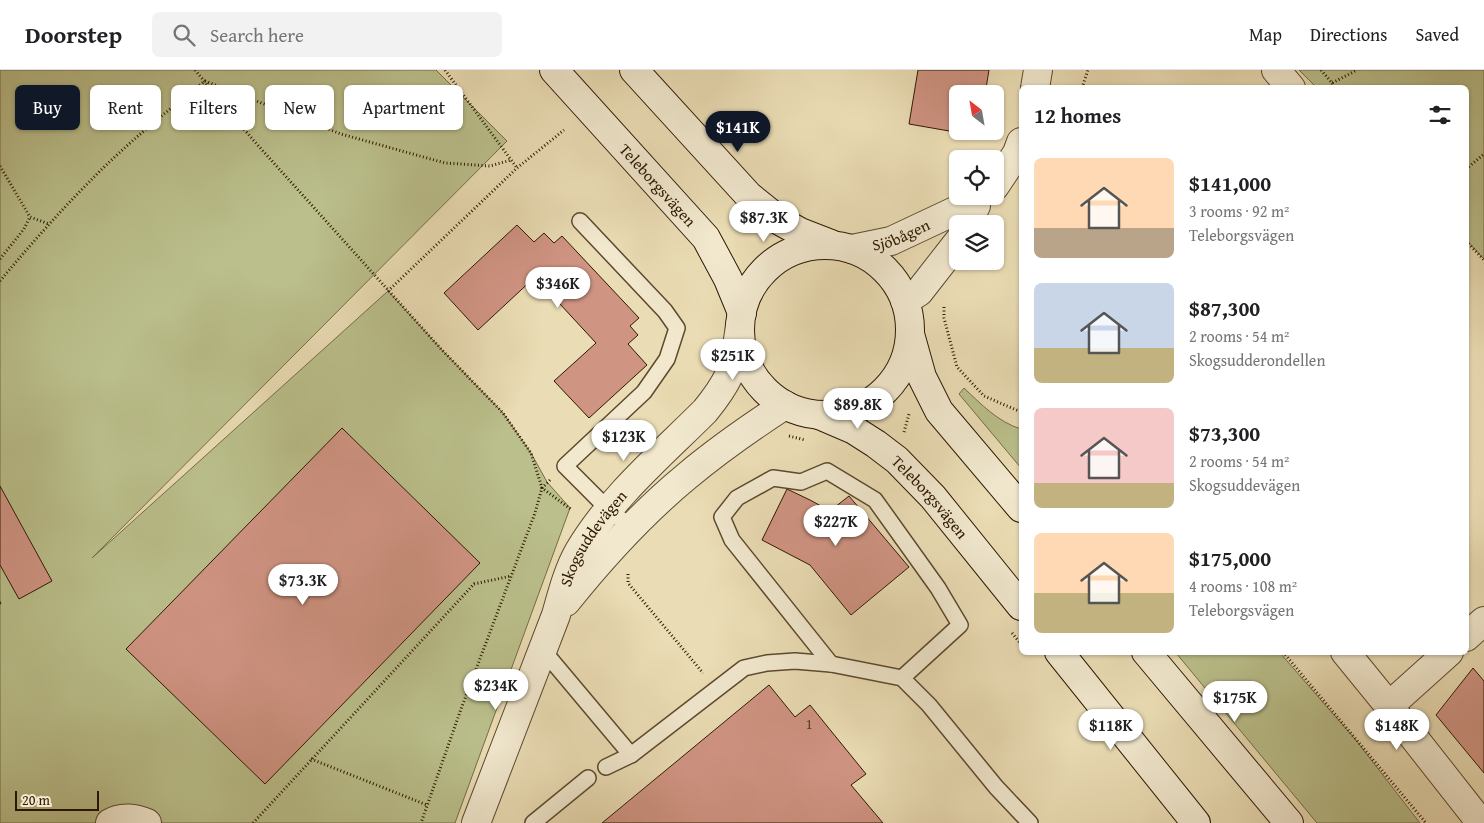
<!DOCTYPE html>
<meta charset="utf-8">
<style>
body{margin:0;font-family:"Gentium Book Plus",serif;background:#f2f2f2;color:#202124;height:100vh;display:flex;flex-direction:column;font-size:19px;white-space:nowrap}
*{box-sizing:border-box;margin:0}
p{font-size:16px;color:#757577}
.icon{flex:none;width:28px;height:28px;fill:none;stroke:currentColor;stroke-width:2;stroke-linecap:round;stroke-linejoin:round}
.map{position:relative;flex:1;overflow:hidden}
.side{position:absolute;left:1019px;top:15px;width:450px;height:570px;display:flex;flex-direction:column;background:#fff;border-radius:8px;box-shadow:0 1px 4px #0004}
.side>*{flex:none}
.hud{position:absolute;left:15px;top:15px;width:475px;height:45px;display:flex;gap:10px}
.needle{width:32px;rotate:329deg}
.controls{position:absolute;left:949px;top:15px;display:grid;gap:10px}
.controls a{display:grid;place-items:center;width:55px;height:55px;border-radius:8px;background:#fff;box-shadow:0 1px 4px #0004;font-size:25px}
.scale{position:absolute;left:15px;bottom:12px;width:84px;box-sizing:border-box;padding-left:5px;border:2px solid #2e1802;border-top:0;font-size:14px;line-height:18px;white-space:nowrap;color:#2e1802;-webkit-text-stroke:4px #f1e8ce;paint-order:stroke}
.price{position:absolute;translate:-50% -42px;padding:0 11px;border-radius:18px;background:#fff;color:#222;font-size:16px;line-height:32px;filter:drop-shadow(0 1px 2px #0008)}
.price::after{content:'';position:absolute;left:50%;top:30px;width:15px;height:11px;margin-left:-8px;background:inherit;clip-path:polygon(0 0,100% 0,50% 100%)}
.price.active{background:#111827;color:#fff}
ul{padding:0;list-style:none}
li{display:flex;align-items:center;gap:15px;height:125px;padding:0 15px}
li span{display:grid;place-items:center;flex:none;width:140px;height:100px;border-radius:8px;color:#555}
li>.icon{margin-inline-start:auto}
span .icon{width:60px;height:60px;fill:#fffc;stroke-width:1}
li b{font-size:21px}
h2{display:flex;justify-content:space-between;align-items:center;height:60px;padding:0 15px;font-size:21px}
.tag{padding:0 18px;border-radius:8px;background:#fff;box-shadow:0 1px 4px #0004;font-size:18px;line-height:45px}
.tag.active{background:#111827;color:#fff}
header{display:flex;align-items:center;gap:30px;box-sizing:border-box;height:70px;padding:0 25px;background:#fff;border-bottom:1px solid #e0e0e0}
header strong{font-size:24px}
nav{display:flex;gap:28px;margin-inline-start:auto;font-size:18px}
.search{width:350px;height:45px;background:#f2f2f2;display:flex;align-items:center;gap:12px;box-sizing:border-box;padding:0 18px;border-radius:8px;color:#757577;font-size:19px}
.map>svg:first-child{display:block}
.green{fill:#babf8b;stroke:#746c46}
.building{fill:#d09483;stroke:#2e1802}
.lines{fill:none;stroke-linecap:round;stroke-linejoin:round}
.service-casing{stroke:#5d492e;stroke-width:18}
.minor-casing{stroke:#5d492e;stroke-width:30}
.secondary-casing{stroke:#2e1802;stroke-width:30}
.path{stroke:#2e1802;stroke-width:3;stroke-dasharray:1 2.5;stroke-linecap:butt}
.service{stroke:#f1e8ce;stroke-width:15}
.minor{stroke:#f1e8ce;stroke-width:28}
.secondary{stroke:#f1e8ce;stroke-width:28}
.labels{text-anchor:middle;stroke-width:4;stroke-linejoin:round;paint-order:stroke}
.number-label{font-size:14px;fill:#563722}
.street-label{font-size:16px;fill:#2e1802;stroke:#f1e8ce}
</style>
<header>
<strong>Doorstep</strong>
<div class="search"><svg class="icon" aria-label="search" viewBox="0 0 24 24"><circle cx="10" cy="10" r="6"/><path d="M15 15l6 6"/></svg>Search here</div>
<nav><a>Map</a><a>Directions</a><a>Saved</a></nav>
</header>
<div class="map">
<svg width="1484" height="753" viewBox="0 0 1484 753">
<rect width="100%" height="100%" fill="#eadcb4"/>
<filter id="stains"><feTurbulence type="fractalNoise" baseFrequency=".004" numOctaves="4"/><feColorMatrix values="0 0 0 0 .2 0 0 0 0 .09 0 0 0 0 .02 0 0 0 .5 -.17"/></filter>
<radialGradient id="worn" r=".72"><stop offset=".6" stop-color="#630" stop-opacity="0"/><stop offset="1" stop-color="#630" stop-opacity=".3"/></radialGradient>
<g class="green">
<path d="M 0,0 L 436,0 L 507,71 L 92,488 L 388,221 L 442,280 L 503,343 L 531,383 L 547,412 L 570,438 L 455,753 L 0,753 Z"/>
<path d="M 1299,0 L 1484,0 L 1484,189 L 1466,170 L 1466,18 L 1316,17 Z"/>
<path d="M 964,318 C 981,334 998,352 1021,359 L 1021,398 L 959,324 Z"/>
<path d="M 1176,583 L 1280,583 L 1355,669 L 1420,753 L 1317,753 Z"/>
</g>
<g class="building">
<path d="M 918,0 L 989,0 L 985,24 L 958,24 L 958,61 L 979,61 L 978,66 L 909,54 Z"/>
<path d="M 517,155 L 534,172 L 544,163 L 554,173 L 562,166 L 639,248 L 630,256 L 638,265 L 628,274 L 647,295 L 589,348 L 554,311 L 596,273 L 535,207 L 478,260 L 444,223 Z"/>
<path d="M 342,358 L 480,493 L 265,714 L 126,579 Z"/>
<path d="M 0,416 L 52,511 L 19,529 L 0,495 Z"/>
<path d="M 787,419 L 810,430 L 830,441 L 849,426 L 909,497 L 851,545 L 810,495 L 762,470 Z"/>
<path d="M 1473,598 L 1484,611 L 1484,703 L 1436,645 Z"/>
<path d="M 769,615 L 795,647 L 810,635 L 866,704 L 851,715 L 883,753 L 602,753 Z"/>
</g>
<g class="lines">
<g class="service-casing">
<g id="service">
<path d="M 580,151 L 665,241 L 677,258 L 667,289 L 644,322 L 565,396 L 608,439 L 632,458"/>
<path d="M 542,579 L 631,685"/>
<path d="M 831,594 L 732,470 L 722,447 L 737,428 L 773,408 L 801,412 L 827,401 L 875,430 L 938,518 L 960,555 L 902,608"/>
<path d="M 606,697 L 631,685 L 744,598 L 767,593 L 795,591 L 831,594 L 902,608 L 929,635 L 996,717 L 1030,753"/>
<path d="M 533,753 L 588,708"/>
</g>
</g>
<g class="minor-casing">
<g id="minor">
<path d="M 1276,0 L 1291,18"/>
<path d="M 1035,18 L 1038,0"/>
<path d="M 995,116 L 1017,83 L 1021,72"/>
<path id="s1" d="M 852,179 L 891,171 L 957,140 L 976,136"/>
<path d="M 905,231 L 919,222 L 958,172"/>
<path d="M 566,532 C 602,487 642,443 687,406 C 718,380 751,357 785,335"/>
<path d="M 1466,567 L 1484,551"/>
<path d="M 1345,582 L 1389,636 L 1481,753"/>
<path d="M 1389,636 L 1449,582"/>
<path d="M 110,753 C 121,746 136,748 147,753"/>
<path id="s2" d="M 476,753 L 556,545 C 562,524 568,500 579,481 C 611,427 661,385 705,341 C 714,330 723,318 729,305 C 736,290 738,271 740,255"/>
</g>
</g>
<g class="secondary-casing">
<g id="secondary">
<path id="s3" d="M 554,0 L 706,168 L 728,209 L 742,243"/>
<path d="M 634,0 L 749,126 L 780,151 L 800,162 L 831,174"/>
<circle cx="825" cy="260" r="85"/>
<path d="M 910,264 L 922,307 L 939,341 L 1021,438"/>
<path id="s4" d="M 819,345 L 854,360 L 876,374 L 897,390 L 933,427 L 1021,536"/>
<path d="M 1059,582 L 1196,753"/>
<path d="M 1146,582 L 1289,753"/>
</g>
</g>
<g class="path">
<path d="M 195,0 L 254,71 L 442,280 L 503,343 L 531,383 L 542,418 L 535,443 L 461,639 L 421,753"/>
<path d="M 445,0 L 517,98"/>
<path d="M 1321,0 L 1332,13 L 1357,0"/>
<path d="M 1332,13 L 1336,18"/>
<path d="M 1082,18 L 1088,0"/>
<path d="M 0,96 L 30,147 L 49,154"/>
<path d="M 1466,99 L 1484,84"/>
<path d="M 1466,171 L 1484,190"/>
<path d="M 0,189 L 24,159 L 30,147"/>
<path d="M 0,211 C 30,175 61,140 95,106 C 129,72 167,41 205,11 L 341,64 L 445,93 L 490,96 L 511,90"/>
<path d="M 388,221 L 517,98 L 564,60"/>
<path d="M 944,237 L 944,248 L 957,297 L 984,326 L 1021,342"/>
<path d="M 904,362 L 909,344"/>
<path d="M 789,366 L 805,370"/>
<path d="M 550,410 L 542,418 L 572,440"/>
<path d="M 628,504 L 628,513 L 703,603"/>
<path d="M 0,533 L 3,532"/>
<path d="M 1012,563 L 1021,574"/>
<path d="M 1283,582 L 1426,753"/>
<path d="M 311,689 L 427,735"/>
<path d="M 253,753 L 474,514 L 511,506"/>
</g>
<use href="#service" class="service"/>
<use href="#minor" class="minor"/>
<use href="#secondary" class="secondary"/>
</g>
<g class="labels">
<g class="number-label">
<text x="809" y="659">1</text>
</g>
<g class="street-label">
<text dy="6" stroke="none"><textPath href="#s3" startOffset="155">Teleborgsvägen</textPath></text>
<text dy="6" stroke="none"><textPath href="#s1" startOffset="51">Sjöbågen</textPath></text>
<text dy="6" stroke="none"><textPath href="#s4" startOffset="140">Teleborgsvägen</textPath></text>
<text dy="6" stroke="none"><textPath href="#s2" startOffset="309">Skogsuddevägen</textPath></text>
</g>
</g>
<rect width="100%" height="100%" filter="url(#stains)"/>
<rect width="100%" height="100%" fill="url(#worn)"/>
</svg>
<div class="controls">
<a><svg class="needle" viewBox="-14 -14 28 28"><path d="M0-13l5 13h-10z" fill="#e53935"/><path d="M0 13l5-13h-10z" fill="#757577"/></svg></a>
<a><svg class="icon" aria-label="locate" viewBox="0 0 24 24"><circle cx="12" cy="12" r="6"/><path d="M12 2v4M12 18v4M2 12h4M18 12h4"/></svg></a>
<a><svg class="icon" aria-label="layers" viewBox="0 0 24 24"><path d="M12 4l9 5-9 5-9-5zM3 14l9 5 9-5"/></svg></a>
</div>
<div class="scale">20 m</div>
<b class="price active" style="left:738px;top:83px">$141K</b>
<b class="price" style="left:764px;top:173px">$87.3K</b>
<b class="price" style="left:558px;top:239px">$346K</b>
<b class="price" style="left:733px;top:311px">$251K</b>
<b class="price" style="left:858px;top:360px">$89.8K</b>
<b class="price" style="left:624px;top:392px">$123K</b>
<b class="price" style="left:836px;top:477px">$227K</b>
<b class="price" style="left:303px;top:536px">$73.3K</b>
<b class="price" style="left:496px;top:641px">$234K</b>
<b class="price" style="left:1235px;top:653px">$175K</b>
<b class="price" style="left:1111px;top:681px">$118K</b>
<b class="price" style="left:1397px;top:681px">$148K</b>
<div class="hud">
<a class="tag active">Buy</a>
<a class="tag">Rent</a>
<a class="tag">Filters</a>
<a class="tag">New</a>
<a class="tag">Apartment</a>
</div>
<section class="side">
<h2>12 homes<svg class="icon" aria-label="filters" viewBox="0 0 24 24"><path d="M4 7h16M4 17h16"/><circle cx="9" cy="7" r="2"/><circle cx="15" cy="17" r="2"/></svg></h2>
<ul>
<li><span style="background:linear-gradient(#ffd9b3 70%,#b9a48a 0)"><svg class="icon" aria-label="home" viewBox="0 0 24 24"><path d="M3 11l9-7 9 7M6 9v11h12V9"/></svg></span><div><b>$141,000</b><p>3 rooms · 92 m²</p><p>Teleborgsvägen</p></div></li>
<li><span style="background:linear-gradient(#c9d6e8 65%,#c2b280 0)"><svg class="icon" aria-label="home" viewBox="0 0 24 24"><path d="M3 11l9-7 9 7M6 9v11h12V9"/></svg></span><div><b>$87,300</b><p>2 rooms · 54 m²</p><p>Skogsudderondellen</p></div></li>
<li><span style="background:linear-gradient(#f6c9c9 75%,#c2b280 0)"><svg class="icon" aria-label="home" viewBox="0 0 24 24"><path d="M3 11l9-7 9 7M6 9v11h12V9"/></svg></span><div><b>$73,300</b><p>2 rooms · 54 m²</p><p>Skogsuddevägen</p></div></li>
<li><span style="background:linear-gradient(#ffd9b3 60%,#c2b280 0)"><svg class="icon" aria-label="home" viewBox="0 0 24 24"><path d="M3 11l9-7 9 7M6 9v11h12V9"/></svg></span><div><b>$175,000</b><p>4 rooms · 108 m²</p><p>Teleborgsvägen</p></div></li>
</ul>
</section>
</div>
